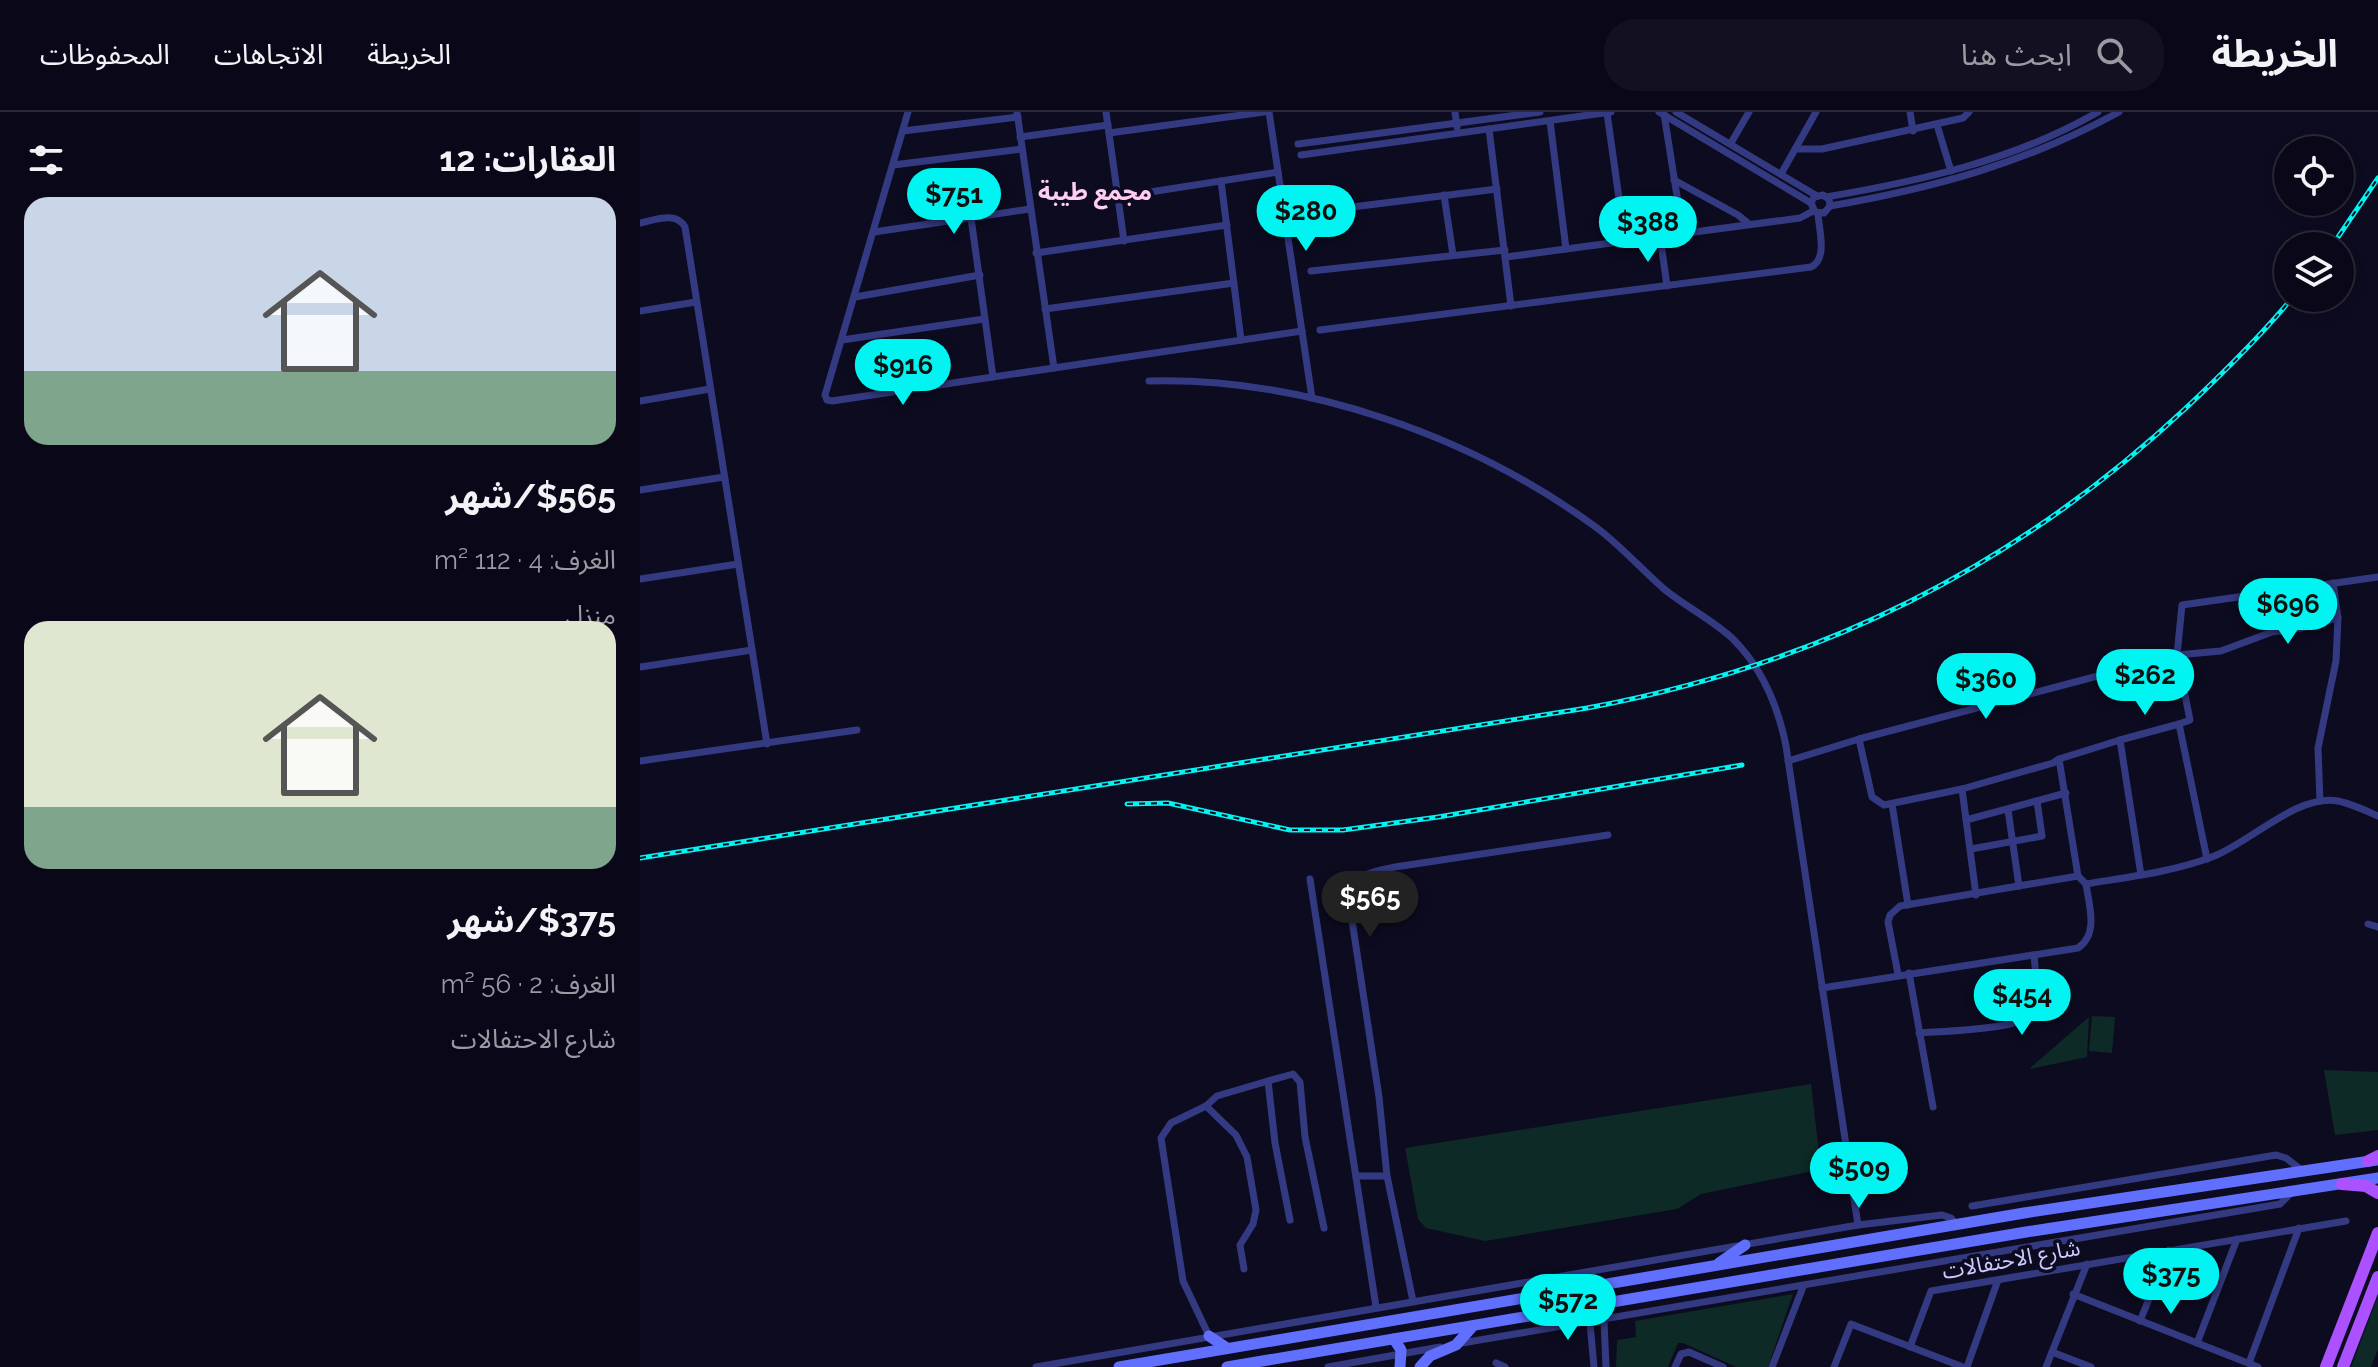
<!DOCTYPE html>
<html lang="ar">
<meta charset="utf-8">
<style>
body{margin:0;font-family:Raleway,"Noto Sans Arabic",sans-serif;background:#131121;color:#f1f3f6;direction:rtl;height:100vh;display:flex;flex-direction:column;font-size:30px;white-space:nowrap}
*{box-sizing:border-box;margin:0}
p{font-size:26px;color:#999aa2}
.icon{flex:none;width:44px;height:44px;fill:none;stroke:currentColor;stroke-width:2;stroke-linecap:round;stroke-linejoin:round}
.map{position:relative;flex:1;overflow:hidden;direction:ltr}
.drawer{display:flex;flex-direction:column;background:#0a0818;width:640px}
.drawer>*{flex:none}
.tools{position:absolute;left:1634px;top:24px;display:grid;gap:16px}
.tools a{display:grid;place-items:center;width:80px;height:80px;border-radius:50%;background:#0a0818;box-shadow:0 4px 12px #0003,0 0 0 2px #2a2937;font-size:40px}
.price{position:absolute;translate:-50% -68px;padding:0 18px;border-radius:28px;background:#00f5f2;color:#111;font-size:26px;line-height:52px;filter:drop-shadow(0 2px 4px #0008)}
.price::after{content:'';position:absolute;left:50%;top:48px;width:24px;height:18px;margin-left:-12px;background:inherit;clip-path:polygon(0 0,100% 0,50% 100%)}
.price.on{background:#222;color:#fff}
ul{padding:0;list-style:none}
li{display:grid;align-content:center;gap:16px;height:424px;padding:0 24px}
li span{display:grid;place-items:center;height:248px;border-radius:24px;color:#555}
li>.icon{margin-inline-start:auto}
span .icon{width:144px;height:144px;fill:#fffc;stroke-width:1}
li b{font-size:34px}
h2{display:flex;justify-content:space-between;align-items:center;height:96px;padding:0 24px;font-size:34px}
header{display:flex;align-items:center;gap:48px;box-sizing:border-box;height:112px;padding:0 40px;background:#0a0818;border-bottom:2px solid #2a2937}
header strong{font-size:38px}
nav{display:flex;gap:44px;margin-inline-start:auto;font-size:28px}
.search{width:560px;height:72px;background:#131121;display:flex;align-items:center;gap:20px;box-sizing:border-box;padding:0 28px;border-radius:32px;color:#999aa2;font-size:30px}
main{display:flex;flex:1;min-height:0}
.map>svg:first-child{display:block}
.green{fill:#0e2a26}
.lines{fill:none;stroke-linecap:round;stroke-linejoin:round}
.street{stroke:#343a81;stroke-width:7}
.secondary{stroke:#616fff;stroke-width:11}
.primary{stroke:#ab51ff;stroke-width:12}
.rail-casing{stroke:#00f5f2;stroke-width:5}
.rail{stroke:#0d0b20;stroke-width:2;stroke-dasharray:6;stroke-linecap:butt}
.labels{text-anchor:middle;stroke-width:7;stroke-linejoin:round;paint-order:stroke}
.street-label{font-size:22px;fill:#cacaff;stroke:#0d0b20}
.neighbourhood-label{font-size:24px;font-weight:bold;fill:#ffccf2;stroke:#0d0b20}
</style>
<header>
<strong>الخريطة</strong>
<div class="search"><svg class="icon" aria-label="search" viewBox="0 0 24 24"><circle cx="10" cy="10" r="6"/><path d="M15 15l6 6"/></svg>ابحث هنا</div>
<nav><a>الخريطة</a><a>الاتجاهات</a><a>المحفوظات</a></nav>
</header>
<main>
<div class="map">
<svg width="1738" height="1255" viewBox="0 0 1738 1255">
<rect width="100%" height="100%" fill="#0d0b20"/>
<g class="green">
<path d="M 1452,904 L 1475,905 L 1472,941 L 1449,939 Z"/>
<path d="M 1449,905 L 1447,945 L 1390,957 L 1391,955 Z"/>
<path d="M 1684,958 L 1738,960 L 1738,1018 L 1695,1023 Z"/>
<path d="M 1171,972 L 1180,1049 L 1173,1059 L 1061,1082 L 1037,1097 L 845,1129 L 786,1116 L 778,1107 L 765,1036 Z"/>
<path d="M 1153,1182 L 1128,1255 L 1096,1255 L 1043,1231 L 1038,1231 L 1028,1255 L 976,1255 L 977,1231 L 978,1228 L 996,1225 L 995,1209 Z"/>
<path d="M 1738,1184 L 1738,1237 L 1731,1255 L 1711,1255 Z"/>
</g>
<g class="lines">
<g class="street">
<path d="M 268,0 L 185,283 L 187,288 L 192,289 L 662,219"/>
<path d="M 377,0 L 414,256"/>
<path d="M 466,0 L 484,129"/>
<path d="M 629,0 L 672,286"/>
<path d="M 815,0 L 817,15"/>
<path d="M 1019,0 L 1171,91 L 1175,100 L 1184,101 L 1190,94 L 1189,87 L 1183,83 L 1174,85 L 1171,91"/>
<path d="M 1036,0 L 1177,84"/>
<path d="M 1270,0 L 1273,19"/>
<path d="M 967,1 L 985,129"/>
<path d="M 1024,2 L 1043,122"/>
<path d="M 910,9 L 926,137"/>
<path d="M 1297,13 L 1311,59"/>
<path d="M 849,17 L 871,194"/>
<path d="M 263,19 L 378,5"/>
<path d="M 469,21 L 624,0"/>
<path d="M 380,25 L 468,13"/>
<path d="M 1091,31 L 1109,0"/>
<path d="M 658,32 L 900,0"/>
<path d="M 1155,37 L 1182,37 L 1323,6 L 1329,0"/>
<path d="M 661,43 L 971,0"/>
<path d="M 253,53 L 382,37"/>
<path d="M 1141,62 L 1176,0"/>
<path d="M 1034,68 L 1098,103 L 1109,112"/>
<path d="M 581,69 L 601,228"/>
<path d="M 804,83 L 813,143"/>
<path d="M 478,85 L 638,60"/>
<path d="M 1186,85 C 1280,69 1375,48 1458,0"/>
<path d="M 1190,94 C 1294,76 1386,51 1479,0"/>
<path d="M 664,101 L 857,77"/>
<path d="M 331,106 L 353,265"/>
<path d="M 0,111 C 15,108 36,99 45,115 L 127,632"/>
<path d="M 234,120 L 390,97"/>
<path d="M 1020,124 L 1027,174"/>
<path d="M 396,141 L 587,113"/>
<path d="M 866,145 L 1160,106 L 1173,99"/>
<path d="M 671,159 L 865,138"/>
<path d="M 215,185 L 340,163"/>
<path d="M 405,197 L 594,171"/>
<path d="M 0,199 L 56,190"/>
<path d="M 680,218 L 1171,155 C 1188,147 1179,118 1178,102"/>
<path d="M 202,228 L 344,207"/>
<path d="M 509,269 C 665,265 832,324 957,416 C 981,434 1001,457 1024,477 C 1046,495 1073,508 1093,527 C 1122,556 1138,594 1146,634 L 1218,1113"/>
<path d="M 0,289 L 70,277"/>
<path d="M 0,378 L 84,365"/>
<path d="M 0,467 L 98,452"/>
<path d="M 0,555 L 112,538"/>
<path d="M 1219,627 L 1232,685 L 1244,693 L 1322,677 L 1413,651 L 1419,647 L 1480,628 L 1501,763"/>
<path d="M 1480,628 L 1539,612"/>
<path d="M 1419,647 L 1438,764"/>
<path d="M 0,649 L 217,618"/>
<path d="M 1148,649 L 1219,627 L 1537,543 L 1581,539 L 1632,520 L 1662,516 L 1698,506 L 1693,471"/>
<path d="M 1322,677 L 1336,783"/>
<path d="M 1680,689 L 1678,636 L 1696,549 L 1698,506"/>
<path d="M 1252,692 L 1268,793"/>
<path d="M 1368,698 L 1379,774"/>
<path d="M 1326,708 L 1426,681"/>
<path d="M 1331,737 L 1402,724 L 1397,689"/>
<path d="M 1567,747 L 1539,612 L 1550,608 L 1537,543 L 1542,493 L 1738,465"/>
<path d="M 670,767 L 736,1195"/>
<path d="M 1728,812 L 1738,815"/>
<path d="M 1269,861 L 1293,995"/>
<path d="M 1258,862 L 1248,810 L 1250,803 L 1260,794 L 1438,764 L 1446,772 C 1488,765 1532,760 1572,745 C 1610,731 1656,682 1698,689 C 1712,692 1725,698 1738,704"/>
<path d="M 1182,876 L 1438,836 C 1459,822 1449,793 1446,772"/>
<path d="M 1279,921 C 1303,919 1390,918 1399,897 L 1394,843"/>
<path d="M 628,969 L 653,962 L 660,970 L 665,1025 L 684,1116"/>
<path d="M 566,994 L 577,984 L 628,969 L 635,1031 L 650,1108"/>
<path d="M 716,1064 L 747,1064 L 739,985 L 711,802 C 710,764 721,762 755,755 L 968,723"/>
<path d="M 747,1064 L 773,1189"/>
<path d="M 1332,1094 L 1636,1043 L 1646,1046 L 1663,1059"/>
<path d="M 1433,1182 L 1618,1255"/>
<path d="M 964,1208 L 966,1255"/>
<path d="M 1500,1209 L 1529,1138"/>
<path d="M 950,1211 L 954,1255"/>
<path d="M 569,1224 L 543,1169 L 521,1026 L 531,1011 L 566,994 L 596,1023 L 607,1045 L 616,1098 L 613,1112 L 600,1133 L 604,1157"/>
<path d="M 1557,1231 L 1597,1127"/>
<path d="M 816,1232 L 1640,1092 L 1651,1081"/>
<path d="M 1270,1235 L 1291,1179 L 1706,1109"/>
<path d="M 1412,1240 L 1451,1255"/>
<path d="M 856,1251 L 865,1255"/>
<path d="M 1609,1251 L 1659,1116"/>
<path d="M 396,1255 L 1218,1113 L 1302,1103 L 1311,1106 L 1317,1113"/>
<path d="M 688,1255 L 800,1235"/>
<path d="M 1035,1255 L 1041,1242 L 1049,1240 L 1083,1255"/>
<path d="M 1132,1255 L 1163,1175"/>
<path d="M 1194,1255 L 1211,1212 L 1323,1255"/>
<path d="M 1327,1255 L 1358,1168"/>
<path d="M 1406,1255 L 1447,1152"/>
</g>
<g class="secondary">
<path d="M 1079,1151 L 1105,1133"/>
<path d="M 569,1224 L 587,1236"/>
<path d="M 754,1227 L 761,1238 L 760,1255"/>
<path d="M 479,1255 L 1384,1101 L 1737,1048"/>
<path d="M 587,1255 L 1386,1120 L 1738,1066"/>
<path d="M 780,1255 L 790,1244 L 816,1233 L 832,1215"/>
</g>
<g class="primary">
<path d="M 1728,1049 L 1738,1044"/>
<path d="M 1702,1072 L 1726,1074 L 1738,1081"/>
<path d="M 1686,1255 L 1738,1121"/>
<path d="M 1703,1255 L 1738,1165"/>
</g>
<g class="rail-casing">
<g id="rail">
<path d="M 1692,134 L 1738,66"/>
<path d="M 487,692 L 528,691 L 650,718 L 703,718 L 798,705 L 1102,653"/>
<path d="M 0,746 L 947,596 C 1178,553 1375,456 1547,295 C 1583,261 1620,225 1652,186"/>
</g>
</g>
<use href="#rail" class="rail"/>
</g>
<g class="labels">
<g class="street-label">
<text transform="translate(1371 1147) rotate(-10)" y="8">شارع الاحتفالات</text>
</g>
<g class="neighbourhood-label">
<text x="455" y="88">مجمع طيبة</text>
</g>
</g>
</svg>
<div class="tools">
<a><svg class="icon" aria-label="locate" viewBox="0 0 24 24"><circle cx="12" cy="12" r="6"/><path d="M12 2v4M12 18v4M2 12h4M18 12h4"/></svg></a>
<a><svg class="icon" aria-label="layers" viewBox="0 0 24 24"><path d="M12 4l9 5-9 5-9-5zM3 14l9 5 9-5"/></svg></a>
</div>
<b class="price" style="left:314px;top:124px">$751</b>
<b class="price" style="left:666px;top:141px">$280</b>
<b class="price" style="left:1008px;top:152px">$388</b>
<b class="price" style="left:263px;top:295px">$916</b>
<b class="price" style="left:1648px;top:534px">$696</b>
<b class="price" style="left:1505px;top:605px">$262</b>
<b class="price" style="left:1346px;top:609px">$360</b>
<b class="price on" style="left:730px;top:827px">$565</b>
<b class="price" style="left:1382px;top:925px">$454</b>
<b class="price" style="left:1219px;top:1098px">$509</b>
<b class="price" style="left:1531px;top:1204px">$375</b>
<b class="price" style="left:928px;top:1230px">$572</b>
</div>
<section class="drawer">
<h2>العقارات: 12<svg class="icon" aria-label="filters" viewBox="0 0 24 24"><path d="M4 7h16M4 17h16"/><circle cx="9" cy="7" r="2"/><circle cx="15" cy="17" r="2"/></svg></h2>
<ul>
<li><span style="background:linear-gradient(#c9d6e8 70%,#7fa58c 0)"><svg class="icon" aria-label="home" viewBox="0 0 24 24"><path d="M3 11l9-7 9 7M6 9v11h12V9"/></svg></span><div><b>$565/شهر</b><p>الغرف: 4 · 112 m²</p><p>منزل</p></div></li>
<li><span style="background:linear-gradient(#dfe7d0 75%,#7fa58c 0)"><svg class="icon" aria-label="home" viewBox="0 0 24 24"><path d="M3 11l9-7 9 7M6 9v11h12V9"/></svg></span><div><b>$375/شهر</b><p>الغرف: 2 · 56 m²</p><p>شارع الاحتفالات</p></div></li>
</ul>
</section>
</main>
